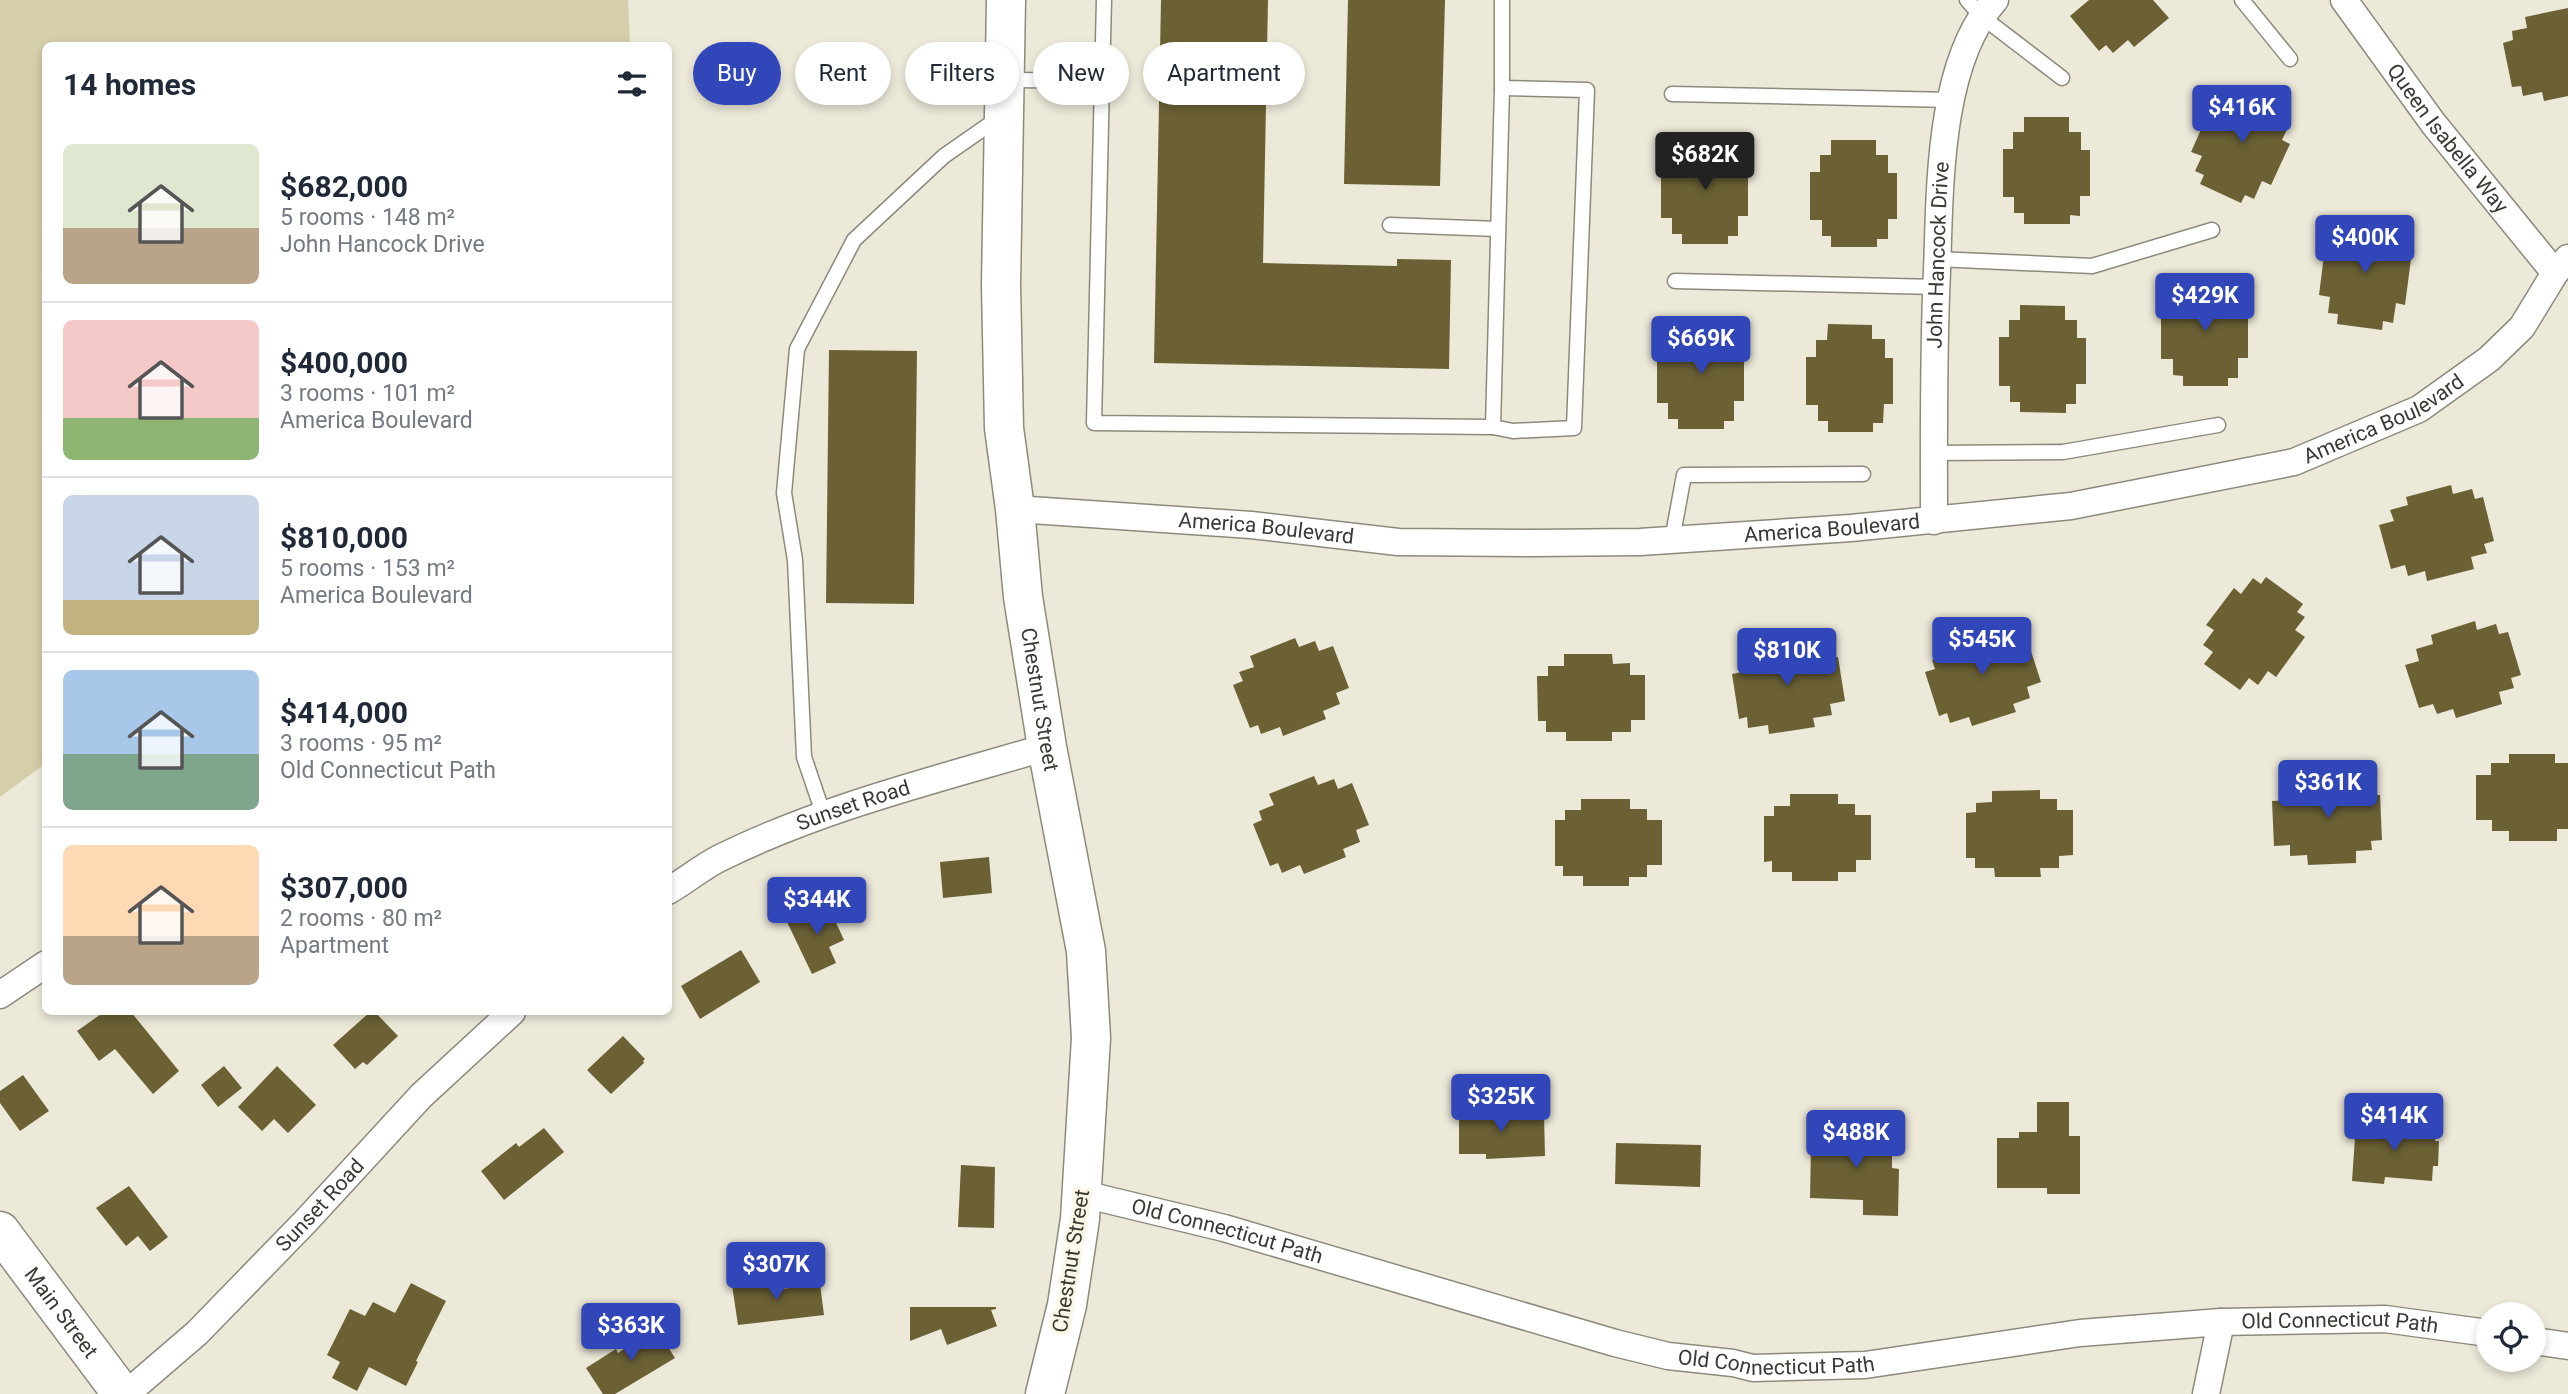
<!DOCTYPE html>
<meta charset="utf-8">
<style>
body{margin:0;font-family:Roboto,sans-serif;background:#f2f2f3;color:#1f2937;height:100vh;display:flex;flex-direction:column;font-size:26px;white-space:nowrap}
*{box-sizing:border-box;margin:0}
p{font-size:23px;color:#747a83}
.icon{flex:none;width:38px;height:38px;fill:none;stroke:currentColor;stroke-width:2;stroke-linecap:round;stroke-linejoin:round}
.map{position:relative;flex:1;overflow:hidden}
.details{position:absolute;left:42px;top:42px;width:630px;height:973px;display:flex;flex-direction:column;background:#fff;border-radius:10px;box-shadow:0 4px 10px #0003}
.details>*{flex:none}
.hud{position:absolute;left:693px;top:42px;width:665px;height:63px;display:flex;gap:14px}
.buttons{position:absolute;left:2476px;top:1302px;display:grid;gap:14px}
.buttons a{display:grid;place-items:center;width:70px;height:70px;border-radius:50%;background:#fff;box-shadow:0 4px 10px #0003;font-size:35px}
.price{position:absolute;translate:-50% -60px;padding:0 16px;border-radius:7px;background:#3146b8;color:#fff;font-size:23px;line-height:46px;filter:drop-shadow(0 2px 4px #0008)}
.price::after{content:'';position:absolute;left:50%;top:42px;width:21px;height:16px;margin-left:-10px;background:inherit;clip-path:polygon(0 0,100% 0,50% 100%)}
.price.current{background:#222;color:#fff}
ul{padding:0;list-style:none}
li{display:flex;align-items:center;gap:21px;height:175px;padding:0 21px}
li+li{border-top:2px solid #e0e1e3}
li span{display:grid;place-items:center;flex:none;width:196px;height:140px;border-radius:10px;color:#555}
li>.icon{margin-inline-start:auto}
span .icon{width:84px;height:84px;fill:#fffc;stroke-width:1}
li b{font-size:30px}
h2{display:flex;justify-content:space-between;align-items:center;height:84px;padding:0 21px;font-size:30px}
.chip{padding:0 24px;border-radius:32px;background:#fff;box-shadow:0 4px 10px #0003;font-size:24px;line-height:63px}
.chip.current{background:#3146b8;color:#fff}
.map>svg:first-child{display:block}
.green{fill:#d5ceaa}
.building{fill:#6b6135}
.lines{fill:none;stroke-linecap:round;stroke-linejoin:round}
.service-casing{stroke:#8d8a7c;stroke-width:17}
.minor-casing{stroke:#8d8a7c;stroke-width:29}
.secondary-casing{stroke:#8d8a7c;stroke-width:41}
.service{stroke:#fff;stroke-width:14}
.minor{stroke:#fff;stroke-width:26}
.secondary{stroke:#fff;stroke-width:38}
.labels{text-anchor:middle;stroke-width:7;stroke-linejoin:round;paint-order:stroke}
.street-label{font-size:21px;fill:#3a3933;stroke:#faf7e6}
</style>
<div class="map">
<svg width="2568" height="1394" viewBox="0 0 2568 1394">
<rect width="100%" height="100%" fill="#ece9d9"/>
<path class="green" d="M 0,0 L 628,0 L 630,45 L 46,46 L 45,764 L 0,797 Z"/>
<g class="building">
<path d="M 1161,0 L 1268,0 L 1263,263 L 1397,266 L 1397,259 L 1451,260 L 1449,369 L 1154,363 Z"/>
<path d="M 1348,0 L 1445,0 L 1440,186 L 1344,184 Z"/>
<path d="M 2089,0 L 2153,0 L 2169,18 L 2134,47 L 2128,40 L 2113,53 L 2106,45 L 2099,51 L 2070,16 Z"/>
<path d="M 2568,8 L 2568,96 L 2544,101 L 2542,92 L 2523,96 L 2521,86 L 2512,87 L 2503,43 L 2513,40 L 2512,31 L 2527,28 L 2525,17 Z"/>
<path d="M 2243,87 L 2284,105 L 2278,119 L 2290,123 L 2282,140 L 2290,144 L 2271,185 L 2262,181 L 2254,199 L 2245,195 L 2241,203 L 2200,184 L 2204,175 L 2195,171 L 2202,156 L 2191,152 L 2211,107 L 2220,111 L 2227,96 L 2237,101 Z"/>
<path d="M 2024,117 L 2069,117 L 2069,132 L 2081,132 L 2081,150 L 2090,150 L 2090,196 L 2080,196 L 2080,216 L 2070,215 L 2070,224 L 2024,224 L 2024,213 L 2014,213 L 2014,197 L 2003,197 L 2003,149 L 2013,149 L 2013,132 L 2024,132 Z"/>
<path d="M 1682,137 L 1727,138 L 1727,152 L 1739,152 L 1739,171 L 1748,171 L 1748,216 L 1738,216 L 1738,236 L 1728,236 L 1728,244 L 1682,244 L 1682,234 L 1672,234 L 1672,218 L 1661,218 L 1661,170 L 1671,170 L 1671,153 L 1682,153 Z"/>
<path d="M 1831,140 L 1876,140 L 1876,155 L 1888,155 L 1888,173 L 1897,173 L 1897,219 L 1888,219 L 1888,239 L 1877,239 L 1877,247 L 1831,247 L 1831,236 L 1822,236 L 1822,220 L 1810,220 L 1810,172 L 1820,172 L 1820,155 L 1831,155 Z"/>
<path d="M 2350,218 L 2395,224 L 2393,238 L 2405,239 L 2402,258 L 2411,259 L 2405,305 L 2396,303 L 2393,323 L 2383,321 L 2382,330 L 2337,324 L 2338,314 L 2328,313 L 2330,297 L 2319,295 L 2325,247 L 2335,248 L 2337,231 L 2348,233 Z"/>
<path d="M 2182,279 L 2227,279 L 2227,294 L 2239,294 L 2240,312 L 2248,312 L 2248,358 L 2238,358 L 2238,378 L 2228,378 L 2228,386 L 2183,386 L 2183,376 L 2173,375 L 2173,359 L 2161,359 L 2161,311 L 2171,311 L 2171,294 L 2182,294 Z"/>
<path d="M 2020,305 L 2065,306 L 2065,320 L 2077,320 L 2077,338 L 2086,338 L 2086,384 L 2076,384 L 2076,404 L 2066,404 L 2066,413 L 2020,412 L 2020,402 L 2010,402 L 2010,386 L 1999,386 L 1999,337 L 2009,337 L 2009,320 L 2020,320 Z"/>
<path d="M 1678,322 L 1723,322 L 1723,337 L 1735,337 L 1735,355 L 1744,355 L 1744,401 L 1734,401 L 1734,421 L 1724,421 L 1724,429 L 1678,429 L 1678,419 L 1668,419 L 1668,403 L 1657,403 L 1657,354 L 1667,354 L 1667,337 L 1678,337 Z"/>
<path d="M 1828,324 L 1872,325 L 1872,339 L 1885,339 L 1885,358 L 1893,358 L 1893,404 L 1884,404 L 1883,423 L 1873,423 L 1873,432 L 1828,432 L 1828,421 L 1818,421 L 1818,405 L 1806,405 L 1806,357 L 1816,357 L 1816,340 L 1827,340 Z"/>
<path d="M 829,350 L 917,351 L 914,604 L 826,603 Z"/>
<path d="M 2451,485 L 2453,494 L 2472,489 L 2475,499 L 2483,497 L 2494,541 L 2484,544 L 2487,553 L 2471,557 L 2474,569 L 2427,581 L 2425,571 L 2408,576 L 2405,565 L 2391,569 L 2379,525 L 2394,521 L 2390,510 L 2408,505 L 2406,497 Z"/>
<path d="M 2266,577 L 2303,604 L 2297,612 L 2305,617 L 2295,630 L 2305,637 L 2276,677 L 2268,671 L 2258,685 L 2249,678 L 2240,690 L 2204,664 L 2213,652 L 2203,645 L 2214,630 L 2206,625 L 2234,588 L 2241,594 L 2253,578 L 2261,584 Z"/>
<path d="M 2475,621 L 2477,630 L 2496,624 L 2499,634 L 2508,632 L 2521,675 L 2511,678 L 2514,688 L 2499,692 L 2502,704 L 2456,718 L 2453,709 L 2437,714 L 2433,704 L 2419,708 L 2405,665 L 2419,661 L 2416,649 L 2433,644 L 2431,635 Z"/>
<path d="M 1990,629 L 1993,638 L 2009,633 L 2013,644 L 2027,639 L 2041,682 L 2027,687 L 2030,698 L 2013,704 L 2016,712 L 1972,726 L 1969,717 L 1950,723 L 1947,713 L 1939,716 L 1925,672 L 1935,669 L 1932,660 L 1947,655 L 1944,644 Z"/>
<path d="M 1295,638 L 1299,647 L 1315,641 L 1319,651 L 1333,646 L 1349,688 L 1336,693 L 1340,704 L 1323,711 L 1326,719 L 1283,736 L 1280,727 L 1261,734 L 1258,725 L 1250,728 L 1233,685 L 1243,681 L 1239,672 L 1254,667 L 1250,656 Z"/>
<path d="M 1803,641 L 1804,651 L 1821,648 L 1822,659 L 1838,657 L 1845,701 L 1830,704 L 1832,715 L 1813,718 L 1815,727 L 1769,734 L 1768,725 L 1748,728 L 1747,717 L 1739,719 L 1732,674 L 1742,672 L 1741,662 L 1756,660 L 1755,648 Z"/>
<path d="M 1564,654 L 1612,654 L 1613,664 L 1630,663 L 1630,675 L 1645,675 L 1645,720 L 1631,720 L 1631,732 L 1612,732 L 1612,741 L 1566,741 L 1566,732 L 1546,732 L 1546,721 L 1538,721 L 1537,676 L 1548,676 L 1548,666 L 1564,666 Z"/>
<path d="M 2509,754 L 2555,754 L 2555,763 L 2568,763 L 2568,829 L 2557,829 L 2557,841 L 2509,841 L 2509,831 L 2492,831 L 2492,820 L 2476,820 L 2476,775 L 2491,775 L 2491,763 L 2509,763 Z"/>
<path d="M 1314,776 L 1318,785 L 1334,779 L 1338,789 L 1352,783 L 1369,825 L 1356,830 L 1360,842 L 1343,849 L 1346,857 L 1304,874 L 1300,865 L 1282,873 L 1278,863 L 1270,866 L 1253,824 L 1262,820 L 1259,811 L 1274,805 L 1269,794 Z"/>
<path d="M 2351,776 L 2351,786 L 2371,785 L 2371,795 L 2380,795 L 2382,840 L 2371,841 L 2372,850 L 2356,851 L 2356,863 L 2308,865 L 2307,855 L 2290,856 L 2290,845 L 2274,846 L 2272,801 L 2287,800 L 2287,788 L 2305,787 L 2305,778 Z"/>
<path d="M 2040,790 L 2040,799 L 2057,799 L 2057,810 L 2073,810 L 2073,855 L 2059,856 L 2059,868 L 2040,868 L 2041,877 L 1995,877 L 1994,868 L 1975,868 L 1975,858 L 1966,858 L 1966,813 L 1976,812 L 1976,803 L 1992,802 L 1992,791 Z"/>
<path d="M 1790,794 L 1838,794 L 1838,804 L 1855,804 L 1855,815 L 1871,815 L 1871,860 L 1856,860 L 1856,872 L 1838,872 L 1838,881 L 1792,881 L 1792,872 L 1772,872 L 1772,861 L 1764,862 L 1764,816 L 1774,816 L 1774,806 L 1790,806 Z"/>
<path d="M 1581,799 L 1630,799 L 1630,809 L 1647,809 L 1647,820 L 1662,820 L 1662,865 L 1647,865 L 1647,877 L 1629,877 L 1629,886 L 1583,886 L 1583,876 L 1563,876 L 1563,866 L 1555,866 L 1555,820 L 1565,820 L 1565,810 L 1581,810 Z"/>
<path d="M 989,857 L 992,893 L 943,898 L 940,862 Z"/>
<path d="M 827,903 L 844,940 L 829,947 L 836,963 L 812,974 L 787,922 Z"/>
<path d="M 741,950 L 760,982 L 700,1019 L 681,986 Z"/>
<path d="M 104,1012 L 131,1012 L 179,1071 L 153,1094 L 115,1049 L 99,1061 L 77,1031 Z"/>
<path d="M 370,1012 L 375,1012 L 398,1036 L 367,1065 L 363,1062 L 355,1069 L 333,1045 Z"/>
<path d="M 623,1036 L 645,1059 L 643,1061 L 644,1063 L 611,1094 L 587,1070 Z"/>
<path d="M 224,1066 L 242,1088 L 218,1107 L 201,1085 Z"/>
<path d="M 277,1066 L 316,1105 L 288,1133 L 274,1119 L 262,1131 L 238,1107 Z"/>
<path d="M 23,1075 L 49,1111 L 20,1131 L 0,1103 L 0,1091 Z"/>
<path d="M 2037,1102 L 2069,1102 L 2069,1136 L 2080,1136 L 2080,1194 L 2047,1194 L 2047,1188 L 1997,1188 L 1997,1138 L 2019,1138 L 2019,1132 L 2037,1132 Z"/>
<path d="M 1514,1110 L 1514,1115 L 1544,1114 L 1545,1156 L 1486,1159 L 1486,1154 L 1459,1154 L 1459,1111 Z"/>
<path d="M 2395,1121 L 2419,1123 L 2419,1129 L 2436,1130 L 2435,1141 L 2439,1141 L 2438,1166 L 2433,1166 L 2432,1181 L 2385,1177 L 2384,1184 L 2352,1181 L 2356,1123 L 2395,1126 Z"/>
<path d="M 1828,1124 L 1873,1125 L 1873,1139 L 1892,1140 L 1892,1168 L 1899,1169 L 1898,1216 L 1863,1215 L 1863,1200 L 1810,1198 L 1811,1145 L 1828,1145 Z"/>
<path d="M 544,1128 L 564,1152 L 504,1200 L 481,1171 L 516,1143 L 519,1147 Z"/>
<path d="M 1616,1143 L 1701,1145 L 1700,1187 L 1615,1184 Z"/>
<path d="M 961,1165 L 995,1167 L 994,1228 L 958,1227 Z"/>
<path d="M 129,1186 L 168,1237 L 150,1251 L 138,1236 L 126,1246 L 96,1208 Z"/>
<path d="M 780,1278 L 782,1289 L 820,1284 L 824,1315 L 738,1325 L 732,1285 Z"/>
<path d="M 411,1283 L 446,1301 L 416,1361 L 418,1362 L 406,1386 L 369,1367 L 357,1391 L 332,1378 L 340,1362 L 327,1355 L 350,1309 L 365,1316 L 373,1302 L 395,1313 Z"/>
<path d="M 910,1307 L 996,1307 L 996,1309 L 991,1310 L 997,1326 L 947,1345 L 941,1329 L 910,1341 Z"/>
<path d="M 656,1328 L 675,1358 L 615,1394 L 603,1394 L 586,1368 L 616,1349 L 618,1353 Z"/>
</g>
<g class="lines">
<g class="service-casing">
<g id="service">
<path d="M 1967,0 L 1981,16 L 2062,78"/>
<path d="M 2242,0 L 2290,59"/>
<path d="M 1007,80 L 1102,81 L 1094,423 L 1493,427 L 1502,88 L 1502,0"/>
<path d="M 1102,81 L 1104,0"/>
<path d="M 1672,94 L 1952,100"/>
<path d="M 1390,225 L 1498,229"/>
<path d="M 1937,259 L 2092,266 L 2212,230"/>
<path d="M 1675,281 L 1936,287"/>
<path d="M 1493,427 L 1513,431 L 1574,428 L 1587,90 L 1502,88"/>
<path d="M 1934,453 L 2063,452 L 2218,425"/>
<path d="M 1672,540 L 1684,475 L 1863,474"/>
<path d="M 824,816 L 804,757 L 795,560 L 784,493 L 797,349 L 854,240 L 944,156 L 1000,117"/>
</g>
</g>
<g class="minor-casing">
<g id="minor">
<path id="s1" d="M 2344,0 L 2433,123 L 2555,273"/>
<path id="s2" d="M 1015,509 L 1251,525 L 1398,542 L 1533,543 L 1640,542 L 1851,528 L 2071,506 L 2294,462 L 2419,409 L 2489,359 L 2522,327 L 2555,273 L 2568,258"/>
<path id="s3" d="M 1934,521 C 1934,438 1933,354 1937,271 C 1940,189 1938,63 1995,0"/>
<path id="s4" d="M 668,891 C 685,881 701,868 718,859 C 820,808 938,779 1047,747"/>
<path d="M 0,995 L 46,964"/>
<path id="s5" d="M 1083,1194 L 1224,1228 L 1615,1343 L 1668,1356 L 1733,1363 L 1753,1368 L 1865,1365 L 2080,1333 L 2221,1322 L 2385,1319 L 2488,1333"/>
<path d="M 2534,1341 L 2568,1346"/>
<path id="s6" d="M 126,1394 L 197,1333 L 305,1222 L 421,1096 L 512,1012"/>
<path d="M 2206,1394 L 2221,1322"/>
</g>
</g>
<g class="secondary-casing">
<g id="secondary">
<path id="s7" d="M 1006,0 L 1001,285 L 1004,428 L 1015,509 L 1023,597 L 1047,747 L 1086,951 L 1091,1038 L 1080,1219 L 1067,1305 L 1045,1394"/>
<path id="s8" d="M 0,1231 L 122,1394"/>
</g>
</g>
<use href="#service" class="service"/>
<use href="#minor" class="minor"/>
<use href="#secondary" class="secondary"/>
</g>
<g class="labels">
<g class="street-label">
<text dy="7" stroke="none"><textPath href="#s1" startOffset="173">Queen Isabella Way</textPath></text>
<text dy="7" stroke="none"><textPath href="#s3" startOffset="266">John Hancock Drive</textPath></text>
<text dy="7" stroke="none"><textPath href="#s2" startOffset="1386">America Boulevard</textPath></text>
<text dy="7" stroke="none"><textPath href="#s2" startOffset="252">America Boulevard</textPath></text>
<text dy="7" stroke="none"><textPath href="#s2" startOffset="819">America Boulevard</textPath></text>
<text dy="7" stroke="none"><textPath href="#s7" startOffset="702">Chestnut Street</textPath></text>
<text dy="7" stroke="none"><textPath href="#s4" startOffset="205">Sunset Road</textPath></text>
<text dy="7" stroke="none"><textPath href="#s6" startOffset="271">Sunset Road</textPath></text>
<text dy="7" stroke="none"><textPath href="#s5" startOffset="149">Old Connecticut Path</textPath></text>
<text transform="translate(1071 1261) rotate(-81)" y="7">Chestnut Street</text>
<text dy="7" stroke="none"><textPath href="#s8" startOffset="102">Main Street</textPath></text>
<text dy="7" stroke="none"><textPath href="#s5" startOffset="1283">Old Connecticut Path</textPath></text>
<text dy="7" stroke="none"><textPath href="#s5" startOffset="716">Old Connecticut Path</textPath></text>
</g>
</g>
</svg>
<div class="buttons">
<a><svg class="icon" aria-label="locate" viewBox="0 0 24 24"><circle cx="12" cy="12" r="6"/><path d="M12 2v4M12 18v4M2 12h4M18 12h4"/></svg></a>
</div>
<b class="price" style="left:2242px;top:145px">$416K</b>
<b class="price current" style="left:1705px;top:192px">$682K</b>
<b class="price" style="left:2365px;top:275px">$400K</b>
<b class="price" style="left:2205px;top:333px">$429K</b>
<b class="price" style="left:1701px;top:376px">$669K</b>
<b class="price" style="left:1982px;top:677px">$545K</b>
<b class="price" style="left:1787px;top:688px">$810K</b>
<b class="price" style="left:2328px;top:820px">$361K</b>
<b class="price" style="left:817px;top:937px">$344K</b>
<b class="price" style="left:1501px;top:1134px">$325K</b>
<b class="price" style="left:2394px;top:1153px">$414K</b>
<b class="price" style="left:1856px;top:1170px">$488K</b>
<b class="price" style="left:776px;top:1302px">$307K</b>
<b class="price" style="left:631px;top:1363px">$363K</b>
<div class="hud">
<a class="chip current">Buy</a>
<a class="chip">Rent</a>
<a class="chip">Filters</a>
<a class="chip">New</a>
<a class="chip">Apartment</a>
</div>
<section class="details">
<h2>14 homes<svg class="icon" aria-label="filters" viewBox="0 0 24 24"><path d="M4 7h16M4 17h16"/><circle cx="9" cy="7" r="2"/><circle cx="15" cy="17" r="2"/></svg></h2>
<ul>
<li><span style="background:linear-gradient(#dfe7d0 60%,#b9a48a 0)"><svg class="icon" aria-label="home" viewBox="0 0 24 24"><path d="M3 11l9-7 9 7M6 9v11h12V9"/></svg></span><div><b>$682,000</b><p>5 rooms · 148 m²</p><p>John Hancock Drive</p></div></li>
<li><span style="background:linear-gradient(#f6c9c9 70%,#8fb573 0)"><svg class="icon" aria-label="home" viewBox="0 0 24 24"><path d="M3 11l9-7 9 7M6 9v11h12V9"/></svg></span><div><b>$400,000</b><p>3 rooms · 101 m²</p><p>America Boulevard</p></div></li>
<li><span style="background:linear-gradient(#c9d6e8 75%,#c2b280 0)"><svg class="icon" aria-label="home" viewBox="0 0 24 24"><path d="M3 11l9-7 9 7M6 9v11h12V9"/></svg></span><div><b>$810,000</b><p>5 rooms · 153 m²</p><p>America Boulevard</p></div></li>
<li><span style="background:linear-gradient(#a9c7e8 60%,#7fa58c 0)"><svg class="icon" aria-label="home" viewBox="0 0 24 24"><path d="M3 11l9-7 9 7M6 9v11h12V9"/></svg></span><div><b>$414,000</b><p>3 rooms · 95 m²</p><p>Old Connecticut Path</p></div></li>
<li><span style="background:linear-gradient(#ffd9b3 65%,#b9a48a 0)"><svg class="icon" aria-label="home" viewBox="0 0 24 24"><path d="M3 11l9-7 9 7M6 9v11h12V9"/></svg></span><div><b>$307,000</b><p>2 rooms · 80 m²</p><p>Apartment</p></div></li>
</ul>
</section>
</div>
